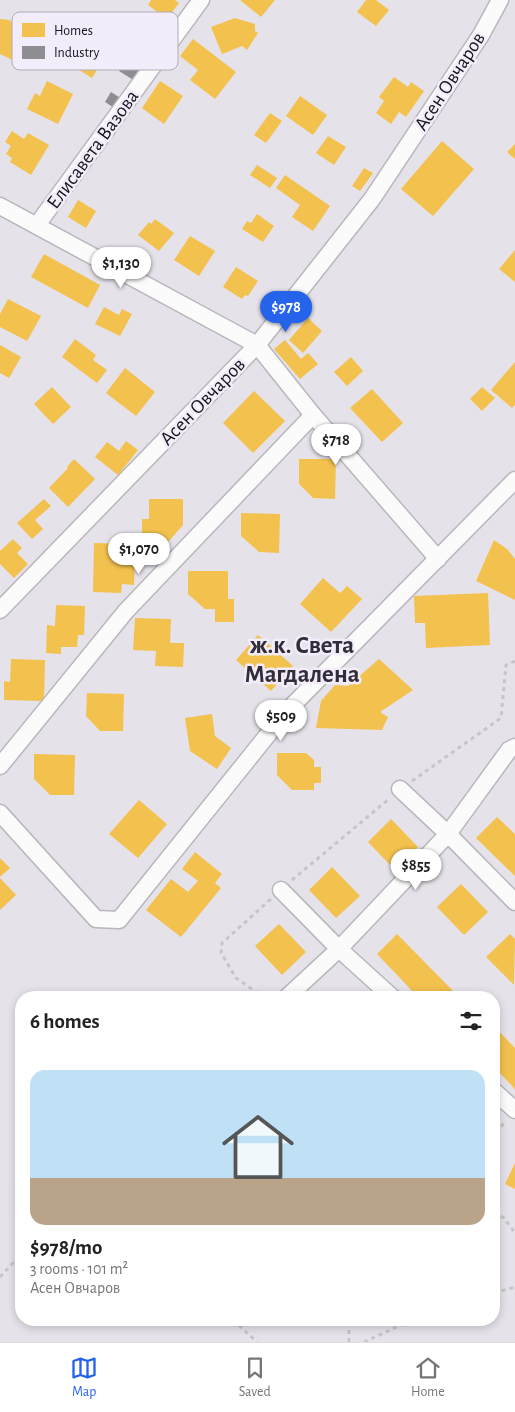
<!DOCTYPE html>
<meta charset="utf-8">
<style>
body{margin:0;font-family:"Alegreya Sans",sans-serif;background:#f6f6f6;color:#222;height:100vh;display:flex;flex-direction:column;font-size:19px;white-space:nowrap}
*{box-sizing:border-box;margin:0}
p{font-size:16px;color:#767676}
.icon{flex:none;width:28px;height:28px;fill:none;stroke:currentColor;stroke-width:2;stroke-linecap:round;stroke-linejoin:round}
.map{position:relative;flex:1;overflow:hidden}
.sheet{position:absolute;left:15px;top:991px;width:485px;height:335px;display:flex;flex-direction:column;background:#fff;border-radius:20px;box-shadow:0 2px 8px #0003}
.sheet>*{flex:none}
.price{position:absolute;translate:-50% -42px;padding:0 11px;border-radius:18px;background:#fff;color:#222;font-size:16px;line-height:32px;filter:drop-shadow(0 1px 2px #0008)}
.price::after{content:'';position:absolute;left:50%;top:30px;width:15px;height:11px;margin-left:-8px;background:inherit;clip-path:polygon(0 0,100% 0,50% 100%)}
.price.current{background:#2563eb;color:#fff}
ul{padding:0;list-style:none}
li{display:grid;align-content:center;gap:10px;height:265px;padding:0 15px}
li+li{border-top:1px solid #e0e0e0}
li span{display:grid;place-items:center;height:155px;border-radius:15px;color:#555}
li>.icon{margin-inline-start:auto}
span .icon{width:90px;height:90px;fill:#fffc;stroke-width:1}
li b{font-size:21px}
h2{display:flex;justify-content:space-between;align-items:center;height:60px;padding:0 15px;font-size:21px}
.dock{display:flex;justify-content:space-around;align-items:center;height:70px;border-top:1px solid #e0e0e0;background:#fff;font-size:14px;color:#767676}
.dock a{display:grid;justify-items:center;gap:2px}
.dock .current{color:#2563eb}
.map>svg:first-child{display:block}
.homes{fill:#f2c14e}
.industry{fill:#8d8d92}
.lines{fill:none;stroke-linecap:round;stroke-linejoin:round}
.street-casing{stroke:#b9b6bc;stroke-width:19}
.path{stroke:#c6c5c7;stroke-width:3;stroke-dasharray:4 4;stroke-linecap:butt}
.street{stroke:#fbfbfc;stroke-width:16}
.labels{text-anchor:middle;stroke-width:5;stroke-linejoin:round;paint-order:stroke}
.street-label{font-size:20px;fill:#171519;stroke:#f3ecfa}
.district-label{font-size:25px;font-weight:bold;fill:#322d37;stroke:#f3ecfa}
.key{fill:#f3ecfa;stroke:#b1acb6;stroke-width:1}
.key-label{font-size:14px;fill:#171519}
</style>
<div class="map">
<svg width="515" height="1342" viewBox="0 0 515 1342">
<rect width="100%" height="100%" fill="#e6e2ea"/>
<g class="homes">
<path d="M 151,0 L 175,0 L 179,3 L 167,19 L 148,5 Z"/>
<path d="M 240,0 L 275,0 L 261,17 Z"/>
<path d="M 366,0 L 376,0 L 389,10 L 376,26 L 357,12 Z"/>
<path d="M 235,18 L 255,24 L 255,31 L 258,33 L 247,50 L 242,46 L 222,54 L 211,27 Z"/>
<path d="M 0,19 L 9,20 L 32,35 L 20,52 L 23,55 L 19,63 L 0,54 Z"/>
<path d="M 85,37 L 108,52 L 92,78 L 68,63 Z"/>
<path d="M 193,39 L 236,72 L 215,99 L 190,80 L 198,70 L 180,56 Z"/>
<path d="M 394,77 L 408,87 L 411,82 L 424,91 L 406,117 L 399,112 L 391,124 L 376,113 L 384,101 L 379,97 Z"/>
<path d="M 47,81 L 73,94 L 58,124 L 27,109 L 35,93 L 40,96 Z"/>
<path d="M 160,81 L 183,96 L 164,124 L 142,108 Z"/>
<path d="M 300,96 L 327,115 L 313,135 L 286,116 Z"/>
<path d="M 270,113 L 282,121 L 266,143 L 254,135 Z"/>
<path d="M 12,131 L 24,139 L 28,133 L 49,145 L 31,175 L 10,162 L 12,158 L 6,154 L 11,146 L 5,142 Z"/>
<path d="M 328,136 L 346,147 L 334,165 L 316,153 Z"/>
<path d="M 442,141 L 474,169 L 433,216 L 401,189 Z"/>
<path d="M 515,144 L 515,159 L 507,152 Z"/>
<path d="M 257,165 L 277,178 L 270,188 L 250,175 Z"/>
<path d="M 364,168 L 373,173 L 360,191 L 352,186 Z"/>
<path d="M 285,175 L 330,206 L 313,231 L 292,217 L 300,205 L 276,188 Z"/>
<path d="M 78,200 L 96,211 L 86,228 L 68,217 Z"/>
<path d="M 257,214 L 274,226 L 263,242 L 242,229 L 247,221 L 251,223 Z"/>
<path d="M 155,219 L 174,233 L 159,251 L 138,235 L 149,222 L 151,224 Z"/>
<path d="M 190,236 L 215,251 L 199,276 L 174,260 Z"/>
<path d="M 515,250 L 515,282 L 499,269 Z"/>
<path d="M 44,254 L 100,285 L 88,308 L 31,277 Z"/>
<path d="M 236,267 L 258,281 L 248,296 L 245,295 L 242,299 L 223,287 Z"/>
<path d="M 8,299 L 41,316 L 27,341 L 0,327 L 0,314 Z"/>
<path d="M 104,307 L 119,315 L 122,309 L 132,314 L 120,336 L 95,324 Z"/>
<path d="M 308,318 L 322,331 L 303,353 L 289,340 Z"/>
<path d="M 75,339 L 96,355 L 93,360 L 107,370 L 97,383 L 62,357 Z"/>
<path d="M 285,340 L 301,359 L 308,353 L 318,364 L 300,379 L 274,349 Z"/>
<path d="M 0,345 L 21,357 L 9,378 L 0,373 Z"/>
<path d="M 351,357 L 363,371 L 347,386 L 334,372 Z"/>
<path d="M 515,362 L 515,405 L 512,408 L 491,390 Z"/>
<path d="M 125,368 L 155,392 L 136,416 L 106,393 Z"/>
<path d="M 52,387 L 71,407 L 53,424 L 34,404 Z"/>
<path d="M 482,387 L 495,398 L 482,411 L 470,399 Z"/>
<path d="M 372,389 L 403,423 L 382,442 L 350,408 Z"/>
<path d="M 254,391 L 285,421 L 253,453 L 223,423 Z"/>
<path d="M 126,441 L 138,450 L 118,475 L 95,457 L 107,442 L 119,451 Z"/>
<path d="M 74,459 L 95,479 L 68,507 L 49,488 L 68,468 L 67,467 Z"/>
<path d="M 299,459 L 336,459 L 335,499 L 313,498 L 299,484 Z"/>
<path d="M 44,499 L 51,506 L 35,520 L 43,529 L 32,539 L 17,523 Z"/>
<path d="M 149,499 L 183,499 L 183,525 L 169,541 L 142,541 L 142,519 L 149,519 Z"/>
<path d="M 241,513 L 280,514 L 279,553 L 259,552 L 241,536 Z"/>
<path d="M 13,539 L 22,548 L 17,553 L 28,564 L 14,578 L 0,564 L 0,551 Z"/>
<path d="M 494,540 L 507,549 L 515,559 L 515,600 L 476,581 Z"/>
<path d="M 94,543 L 135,544 L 134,585 L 122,584 L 121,593 L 93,592 Z"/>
<path d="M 188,571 L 228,571 L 228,599 L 234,599 L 234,622 L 215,622 L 215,609 L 205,609 L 188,594 Z"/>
<path d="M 323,578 L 340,593 L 347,586 L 362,599 L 331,632 L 300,604 Z"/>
<path d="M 488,593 L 490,645 L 426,648 L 425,623 L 415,623 L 414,596 Z"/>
<path d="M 56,605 L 85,606 L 84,635 L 78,635 L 77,647 L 61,647 L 61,654 L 46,653 L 47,625 L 55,626 Z"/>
<path d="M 135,618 L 171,619 L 170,643 L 184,643 L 183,667 L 155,666 L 156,651 L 133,650 Z"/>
<path d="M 258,635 L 293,666 L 271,691 L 236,660 Z"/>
<path d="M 11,659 L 45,660 L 44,701 L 4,700 L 4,681 L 10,682 Z"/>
<path d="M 379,659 L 413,690 L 380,712 L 388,717 L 382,730 L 316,728 L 321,701 L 335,685 L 348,686 Z"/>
<path d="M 87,693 L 124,694 L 123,731 L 100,731 L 86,716 Z"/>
<path d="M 212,714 L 215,736 L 231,748 L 217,769 L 190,751 L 185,718 Z"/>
<path d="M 277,753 L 306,753 L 314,760 L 314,767 L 321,767 L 321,783 L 314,783 L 314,790 L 292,790 L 277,775 Z"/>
<path d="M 34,754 L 75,755 L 74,795 L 50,795 L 34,779 Z"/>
<path d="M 139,800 L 167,824 L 138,858 L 109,834 Z"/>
<path d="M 497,817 L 515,834 L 515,876 L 476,838 Z"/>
<path d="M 391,819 L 418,847 L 395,870 L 368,842 Z"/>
<path d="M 195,852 L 222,874 L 215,883 L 221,888 L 181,937 L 146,910 L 171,879 L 188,892 L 198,881 L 182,869 Z"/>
<path d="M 0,858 L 10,868 L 0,877 Z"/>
<path d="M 332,867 L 360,896 L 336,918 L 309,890 Z"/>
<path d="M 0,878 L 16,895 L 0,910 Z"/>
<path d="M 461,884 L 488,912 L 464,935 L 437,907 Z"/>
<path d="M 279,924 L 306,952 L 282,975 L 255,946 Z"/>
<path d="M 397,934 L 458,996 L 457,998 L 419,998 L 377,954 Z"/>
<path d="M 510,934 L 515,939 L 514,985 L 486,957 Z"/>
<path d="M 352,991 L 358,998 L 345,998 Z"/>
<path d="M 494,1026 L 515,1048 L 515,1089 L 494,1067 Z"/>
<path d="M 515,1163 L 515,1189 L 505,1184 Z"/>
</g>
<g class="industry">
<path d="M 126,61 L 142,70 L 135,81 L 119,71 Z"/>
<path d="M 111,92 L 122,99 L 116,109 L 105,102 Z"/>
</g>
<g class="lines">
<g class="street-casing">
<g id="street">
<path d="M 0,206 L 257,345 L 313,415 L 438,559"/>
<path d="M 37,225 L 201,0"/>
<path d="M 0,610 L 257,345 L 372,199 L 481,35 L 500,0"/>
<path d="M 0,766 L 126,611 L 313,415"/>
<path d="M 400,789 L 448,834 L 515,902"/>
<path d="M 0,813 L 96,919 L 119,920 L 286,712 L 515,480"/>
<path d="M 281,890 L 339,949 L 393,998"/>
<path d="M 286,998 L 339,949 L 448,834 L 509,750 L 515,747"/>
<path d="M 494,1091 L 515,1110"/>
</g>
</g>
<g class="path">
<path d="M 412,781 L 501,718 L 506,665 L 515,661"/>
<path d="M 292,880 L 389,799"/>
<path d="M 265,998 L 236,978 L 221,953 L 222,943 L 271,899"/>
<path d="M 494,1141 L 504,1122"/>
<path d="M 494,1212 L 504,1218 L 515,1233"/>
<path d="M 0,1277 L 21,1254"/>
<path d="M 494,1293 L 515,1287"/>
<path d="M 233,1320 L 257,1342"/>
<path d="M 349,1342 L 349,1320"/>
<path d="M 364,1342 L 412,1320"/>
</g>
<use href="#street" class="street"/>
</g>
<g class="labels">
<g class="street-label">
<text transform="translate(449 81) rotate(-57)" y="7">Асен Овчаров</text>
<text transform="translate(92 149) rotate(-54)" y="7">Елисавета Вазова</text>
<text transform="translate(202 401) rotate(-46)" y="7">Асен Овчаров</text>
</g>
<g class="district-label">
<text x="302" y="653">ж.к. Света<tspan x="302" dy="29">Магдалена</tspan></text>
</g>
</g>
<rect x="12" y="12" width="166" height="58" rx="8" class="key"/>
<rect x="22" y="23" width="23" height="14" fill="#f2c14e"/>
<rect x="22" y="46" width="23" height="13" fill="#8d8d92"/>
<g class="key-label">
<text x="54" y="35">Homes</text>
<text x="54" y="57">Industry</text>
</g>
</svg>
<b class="price" style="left:121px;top:289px">$1,130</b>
<b class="price current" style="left:286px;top:333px">$978</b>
<b class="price" style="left:336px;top:466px">$718</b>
<b class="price" style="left:139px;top:575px">$1,070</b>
<b class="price" style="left:281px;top:742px">$509</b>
<b class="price" style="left:416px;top:891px">$855</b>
<section class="sheet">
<h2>6 homes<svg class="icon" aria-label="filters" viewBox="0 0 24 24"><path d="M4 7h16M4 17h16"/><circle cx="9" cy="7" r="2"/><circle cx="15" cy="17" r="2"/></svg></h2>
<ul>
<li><span style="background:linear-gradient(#bfe0f5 70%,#b9a48a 0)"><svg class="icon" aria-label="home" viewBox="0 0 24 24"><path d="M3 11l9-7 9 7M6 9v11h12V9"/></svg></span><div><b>$978/mo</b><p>3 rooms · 101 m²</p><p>Асен Овчаров</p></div></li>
</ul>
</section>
</div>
<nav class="dock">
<a class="current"><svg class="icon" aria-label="map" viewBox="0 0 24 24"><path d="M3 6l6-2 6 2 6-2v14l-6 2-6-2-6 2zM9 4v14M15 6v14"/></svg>Map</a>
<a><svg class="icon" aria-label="saved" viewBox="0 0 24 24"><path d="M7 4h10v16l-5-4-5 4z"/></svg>Saved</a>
<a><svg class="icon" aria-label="home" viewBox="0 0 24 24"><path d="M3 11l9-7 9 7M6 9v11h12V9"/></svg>Home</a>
</nav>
